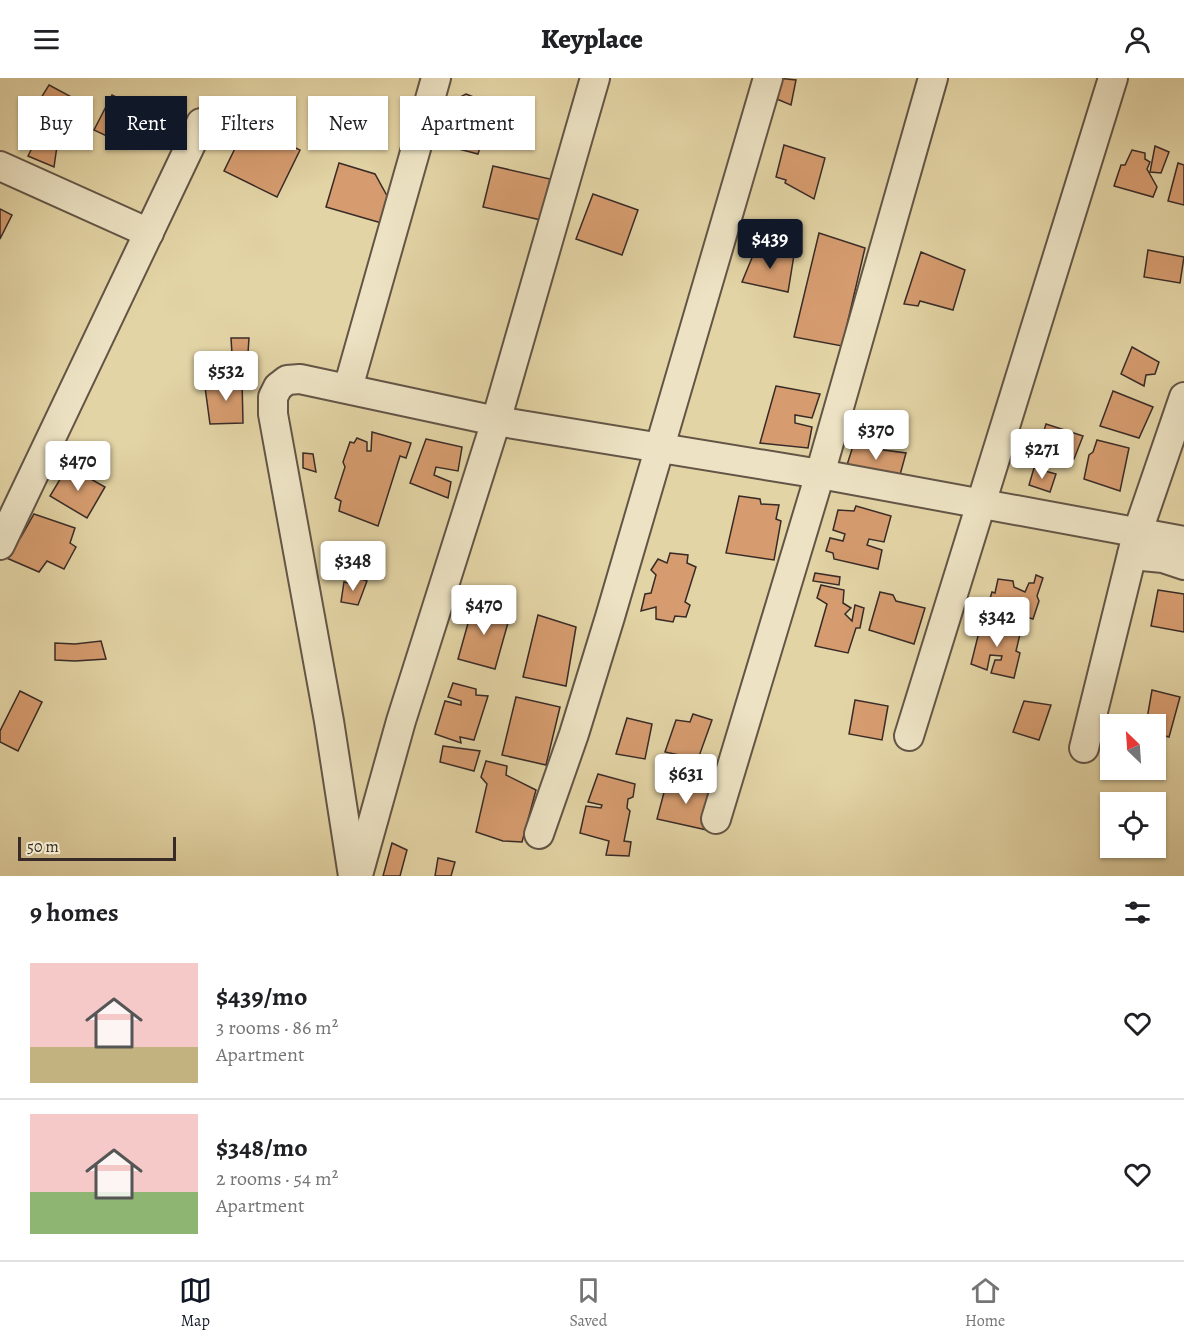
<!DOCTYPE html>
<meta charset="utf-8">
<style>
body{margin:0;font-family:Alegreya,serif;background:#f2f2f2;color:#202124;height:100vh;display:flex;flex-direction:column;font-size:22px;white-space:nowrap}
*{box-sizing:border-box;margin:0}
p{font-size:20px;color:#757577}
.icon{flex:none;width:33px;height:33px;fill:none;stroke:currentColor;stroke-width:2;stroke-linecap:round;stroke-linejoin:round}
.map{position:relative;height:798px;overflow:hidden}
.sheet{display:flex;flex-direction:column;background:#fff;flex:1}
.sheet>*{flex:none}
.top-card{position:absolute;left:18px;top:18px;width:600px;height:54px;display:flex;gap:12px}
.needle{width:39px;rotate:335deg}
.buttons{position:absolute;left:1100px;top:636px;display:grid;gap:12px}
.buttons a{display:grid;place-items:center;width:66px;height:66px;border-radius:0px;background:#fff;box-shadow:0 2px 4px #0004;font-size:30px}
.scale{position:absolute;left:18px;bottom:15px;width:158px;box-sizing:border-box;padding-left:6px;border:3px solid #382b27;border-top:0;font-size:16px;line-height:21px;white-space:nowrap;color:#382b27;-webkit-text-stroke:4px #ede3c4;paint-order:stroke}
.price{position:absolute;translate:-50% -51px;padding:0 14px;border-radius:6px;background:#fff;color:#222;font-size:20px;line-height:39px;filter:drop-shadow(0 2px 3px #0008)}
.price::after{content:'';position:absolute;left:50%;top:36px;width:18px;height:14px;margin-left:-9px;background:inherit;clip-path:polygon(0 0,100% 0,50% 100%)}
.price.on{background:#111827;color:#fff}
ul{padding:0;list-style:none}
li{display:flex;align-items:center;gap:18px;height:150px;padding:0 30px}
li+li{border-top:2px solid #e0e0e0}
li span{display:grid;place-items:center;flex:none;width:168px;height:120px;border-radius:0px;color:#555}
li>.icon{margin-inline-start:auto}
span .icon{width:72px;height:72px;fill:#fffc;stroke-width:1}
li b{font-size:26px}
h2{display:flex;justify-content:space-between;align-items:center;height:72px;padding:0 30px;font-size:26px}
.chip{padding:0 21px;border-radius:0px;background:#fff;box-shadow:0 2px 4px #0004;font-size:21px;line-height:54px}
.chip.on{background:#111827;color:#fff}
header{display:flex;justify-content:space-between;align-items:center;height:78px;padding:0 30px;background:#fff;font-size:27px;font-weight:800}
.dock{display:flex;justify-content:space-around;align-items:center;height:84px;border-top:2px solid #e0e0e0;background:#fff;font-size:16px;color:#757577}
.dock a{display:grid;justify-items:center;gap:3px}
.dock .on{color:#111827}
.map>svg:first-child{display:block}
.building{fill:#d69c6f;stroke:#382b27;stroke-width:1.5}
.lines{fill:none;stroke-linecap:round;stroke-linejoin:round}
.minor-casing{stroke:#635546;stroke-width:32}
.minor{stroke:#ede3c4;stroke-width:28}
</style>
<header><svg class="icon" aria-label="menu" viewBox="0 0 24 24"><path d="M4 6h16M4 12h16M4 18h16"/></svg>Keyplace<svg class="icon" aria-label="person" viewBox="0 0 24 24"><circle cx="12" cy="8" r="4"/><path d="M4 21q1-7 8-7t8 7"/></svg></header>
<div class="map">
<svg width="1184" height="798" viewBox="0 0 1184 798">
<rect width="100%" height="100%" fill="#e3d4a5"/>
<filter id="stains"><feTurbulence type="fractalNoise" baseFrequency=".00333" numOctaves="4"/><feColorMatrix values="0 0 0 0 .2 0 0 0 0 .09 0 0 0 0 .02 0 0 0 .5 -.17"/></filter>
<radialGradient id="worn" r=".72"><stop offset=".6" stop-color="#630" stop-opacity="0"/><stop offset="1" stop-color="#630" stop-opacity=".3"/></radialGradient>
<g class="building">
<path d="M 777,0 L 796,2 L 791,27 L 772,19 Z"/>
<path d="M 49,7 L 79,23 L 58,61 L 54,89 L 28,78 L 32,70 L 19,63 L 33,39 L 43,46 L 47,37 L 36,28 Z"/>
<path d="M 466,16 L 493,27 L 478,76 L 455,70 L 432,59 L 434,37 L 444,27 Z"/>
<path d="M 112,17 L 151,37 L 134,71 L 94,52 Z"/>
<path d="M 247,46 L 300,72 L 277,119 L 224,93 Z"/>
<path d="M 784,67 L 825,80 L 814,121 L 785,105 L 786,102 L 776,99 Z"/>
<path d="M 1155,68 L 1169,74 L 1161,95 L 1150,94 Z"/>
<path d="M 1132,72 L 1145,75 L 1145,81 L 1150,84 L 1147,91 L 1157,109 L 1153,119 L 1114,108 L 1121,87 L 1125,87 Z"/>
<path d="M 339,85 L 375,96 L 391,125 L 385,146 L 326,129 Z"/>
<path d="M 1178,85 L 1184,87 L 1184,127 L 1168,123 Z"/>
<path d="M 493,88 L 550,101 L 541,142 L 483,129 Z"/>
<path d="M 593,116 L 638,132 L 622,177 L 576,161 Z"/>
<path d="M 0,131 L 12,137 L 0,161 Z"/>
<path d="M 819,155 L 865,170 L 842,268 L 794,259 Z"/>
<path d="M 756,170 L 794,177 L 788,214 L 742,204 Z"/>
<path d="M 1148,172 L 1184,179 L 1180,205 L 1144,199 Z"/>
<path d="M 921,174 L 965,192 L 953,232 L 920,223 L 918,228 L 904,226 Z"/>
<path d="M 231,260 L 249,260 L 248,275 L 232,276 Z"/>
<path d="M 1132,269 L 1159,284 L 1155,296 L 1146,297 L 1144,308 L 1121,296 Z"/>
<path d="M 242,301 L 243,345 L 210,346 L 205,309 L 217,309 L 216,304 Z"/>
<path d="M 776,308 L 820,316 L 812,340 L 795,337 L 795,345 L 812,349 L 808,370 L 760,365 Z"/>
<path d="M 1113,313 L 1153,329 L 1139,360 L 1100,348 Z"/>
<path d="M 1046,346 L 1083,358 L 1074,381 L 1038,373 Z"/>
<path d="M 372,354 L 411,365 L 406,380 L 400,378 L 378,448 L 339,433 L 341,423 L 335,420 L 345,389 L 343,384 L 350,364 L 354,365 L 357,360 L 367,364 L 367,373 L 371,373 Z"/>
<path d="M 426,361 L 462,369 L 458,393 L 436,389 L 434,397 L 451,404 L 448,420 L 410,405 Z"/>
<path d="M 1097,362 L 1129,370 L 1120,413 L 1084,401 L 1089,377 L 1093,374 Z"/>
<path d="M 853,368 L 906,375 L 900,397 L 846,390 Z"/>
<path d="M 303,375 L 313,376 L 316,394 L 303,390 Z"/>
<path d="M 68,388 L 105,409 L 87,440 L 50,418 Z"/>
<path d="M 1034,390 L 1056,396 L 1050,414 L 1029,407 Z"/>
<path d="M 739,418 L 760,421 L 761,426 L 779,427 L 776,441 L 781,443 L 774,482 L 726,475 Z"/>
<path d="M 856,428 L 891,438 L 884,464 L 869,461 L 867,467 L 882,472 L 878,491 L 834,481 L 833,475 L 826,473 L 830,460 L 843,463 L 845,456 L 833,452 L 838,432 L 854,433 Z"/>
<path d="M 34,436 L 75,450 L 70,465 L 76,469 L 64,491 L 47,483 L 39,494 L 2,478 L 11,459 L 21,459 Z"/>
<path d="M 670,475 L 688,477 L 687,485 L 696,489 L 685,524 L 690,527 L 686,539 L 675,538 L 673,544 L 656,541 L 656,529 L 641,533 L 645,516 L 651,515 L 656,497 L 651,492 L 658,481 L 667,485 Z"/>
<path d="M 815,495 L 840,499 L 839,507 L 813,503 Z"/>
<path d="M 1036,497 L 1043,500 L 1037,518 L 1039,523 L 1033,541 L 988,527 L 992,514 L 995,515 L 998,501 L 1013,503 L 1014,509 L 1025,514 L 1029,505 L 1034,505 Z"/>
<path d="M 358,500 L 367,503 L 358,527 L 341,524 L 344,504 L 356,507 Z"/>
<path d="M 821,507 L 844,512 L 843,525 L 851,530 L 845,536 L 852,543 L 855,527 L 864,530 L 860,550 L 856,550 L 848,575 L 815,568 L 827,526 L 817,520 Z"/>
<path d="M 1158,512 L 1184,516 L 1184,554 L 1151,548 Z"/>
<path d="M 880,514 L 893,517 L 896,523 L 925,530 L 914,566 L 869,552 Z"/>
<path d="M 474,524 L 511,534 L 495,591 L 458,581 Z"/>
<path d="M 538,537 L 576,549 L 566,608 L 523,599 Z"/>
<path d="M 982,542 L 1021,552 L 1016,573 L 1020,575 L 1014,600 L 991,595 L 995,582 L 1001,582 L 1002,578 L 990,577 L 987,592 L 971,586 Z"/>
<path d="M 101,563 L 106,581 L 75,583 L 55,582 L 55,565 L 75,566 Z"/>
<path d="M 453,605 L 476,611 L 476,617 L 488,618 L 474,662 L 460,659 L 461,665 L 435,656 L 445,623 L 461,627 L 461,623 L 448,619 Z"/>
<path d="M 1152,612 L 1180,619 L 1169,659 L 1155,655 L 1155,646 L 1139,646 L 1141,640 L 1147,641 Z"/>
<path d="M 20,613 L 42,624 L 18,673 L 0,664 L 0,653 Z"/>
<path d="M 516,619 L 560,629 L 546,687 L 502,677 Z"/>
<path d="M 855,622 L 888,628 L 882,662 L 849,656 Z"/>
<path d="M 1024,623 L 1051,627 L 1039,662 L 1013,654 Z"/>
<path d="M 693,636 L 712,642 L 698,681 L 665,674 L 676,642 L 690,644 Z"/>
<path d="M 627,640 L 652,646 L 645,681 L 616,676 Z"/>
<path d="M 443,668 L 480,673 L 474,693 L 440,684 Z"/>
<path d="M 486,683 L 507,688 L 506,697 L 536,712 L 522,764 L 503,763 L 476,754 L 487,706 L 481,699 Z"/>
<path d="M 598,696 L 635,706 L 633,719 L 628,721 L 627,730 L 630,733 L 624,763 L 631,764 L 629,778 L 606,777 L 609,763 L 580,755 L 586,728 L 601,730 L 602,727 L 588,724 Z"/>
<path d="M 667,703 L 714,711 L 707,752 L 657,741 Z"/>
<path d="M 392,765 L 407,772 L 400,798 L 383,798 Z"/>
<path d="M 438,780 L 455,784 L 451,798 L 435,798 Z"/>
</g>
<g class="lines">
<g class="minor-casing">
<g id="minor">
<path d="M 0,88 L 149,155"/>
<path d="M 348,310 L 436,0"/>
<path d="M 0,467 L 201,45"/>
<path d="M 1132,477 L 1163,480 L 1184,487"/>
<path d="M 909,658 L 1113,0"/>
<path d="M 1084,670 L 1137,456 L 1184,319"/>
<path d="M 716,741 L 820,396 L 933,0"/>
<path d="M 539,756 L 574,656 L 610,539 L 768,0"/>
<path d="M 358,797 L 401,643 L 496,343 L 595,0"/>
<path d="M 353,798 L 329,643 L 273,336 L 273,319 L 278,309 L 287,302 L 300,301 L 496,343 L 820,396 L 1184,463"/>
</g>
</g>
<use href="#minor" class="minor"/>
</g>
<rect width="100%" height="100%" filter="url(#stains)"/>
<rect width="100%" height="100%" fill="url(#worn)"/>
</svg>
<div class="buttons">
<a><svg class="needle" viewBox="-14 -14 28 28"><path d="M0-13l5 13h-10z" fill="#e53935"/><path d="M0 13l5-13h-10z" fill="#757577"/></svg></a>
<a><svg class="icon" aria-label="locate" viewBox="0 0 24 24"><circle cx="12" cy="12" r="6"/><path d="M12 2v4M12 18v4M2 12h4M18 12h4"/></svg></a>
</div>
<div class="scale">50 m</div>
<b class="price on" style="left:770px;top:192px">$439</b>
<b class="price" style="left:226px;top:324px">$532</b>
<b class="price" style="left:876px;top:383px">$370</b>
<b class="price" style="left:1042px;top:402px">$271</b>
<b class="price" style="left:78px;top:414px">$470</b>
<b class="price" style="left:353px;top:514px">$348</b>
<b class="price" style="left:484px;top:558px">$470</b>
<b class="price" style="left:997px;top:570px">$342</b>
<b class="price" style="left:686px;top:727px">$631</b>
<div class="top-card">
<a class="chip">Buy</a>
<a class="chip on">Rent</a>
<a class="chip">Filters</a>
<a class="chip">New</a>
<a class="chip">Apartment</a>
</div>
</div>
<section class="sheet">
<h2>9 homes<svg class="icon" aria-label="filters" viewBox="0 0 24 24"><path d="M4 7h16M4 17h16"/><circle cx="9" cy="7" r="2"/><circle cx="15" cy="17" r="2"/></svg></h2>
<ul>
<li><span style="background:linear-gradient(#f6c9c9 70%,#c2b280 0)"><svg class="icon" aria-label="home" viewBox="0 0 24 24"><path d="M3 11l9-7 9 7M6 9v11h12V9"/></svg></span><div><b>$439/mo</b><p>3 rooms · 86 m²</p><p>Apartment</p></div><svg class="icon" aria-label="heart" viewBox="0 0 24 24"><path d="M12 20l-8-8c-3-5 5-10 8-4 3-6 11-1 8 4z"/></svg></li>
<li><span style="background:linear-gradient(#f6c9c9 65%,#8fb573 0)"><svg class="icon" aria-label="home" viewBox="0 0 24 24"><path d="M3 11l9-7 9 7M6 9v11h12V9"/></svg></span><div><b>$348/mo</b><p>2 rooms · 54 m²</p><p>Apartment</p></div><svg class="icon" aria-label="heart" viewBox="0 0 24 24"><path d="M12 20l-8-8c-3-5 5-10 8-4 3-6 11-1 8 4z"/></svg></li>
</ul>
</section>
<nav class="dock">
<a class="on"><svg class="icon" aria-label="map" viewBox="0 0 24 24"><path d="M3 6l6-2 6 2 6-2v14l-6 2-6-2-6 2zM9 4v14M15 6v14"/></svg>Map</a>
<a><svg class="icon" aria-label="saved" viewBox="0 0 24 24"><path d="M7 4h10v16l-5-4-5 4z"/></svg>Saved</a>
<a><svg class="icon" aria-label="home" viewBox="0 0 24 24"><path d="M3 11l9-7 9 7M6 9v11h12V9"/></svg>Home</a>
</nav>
